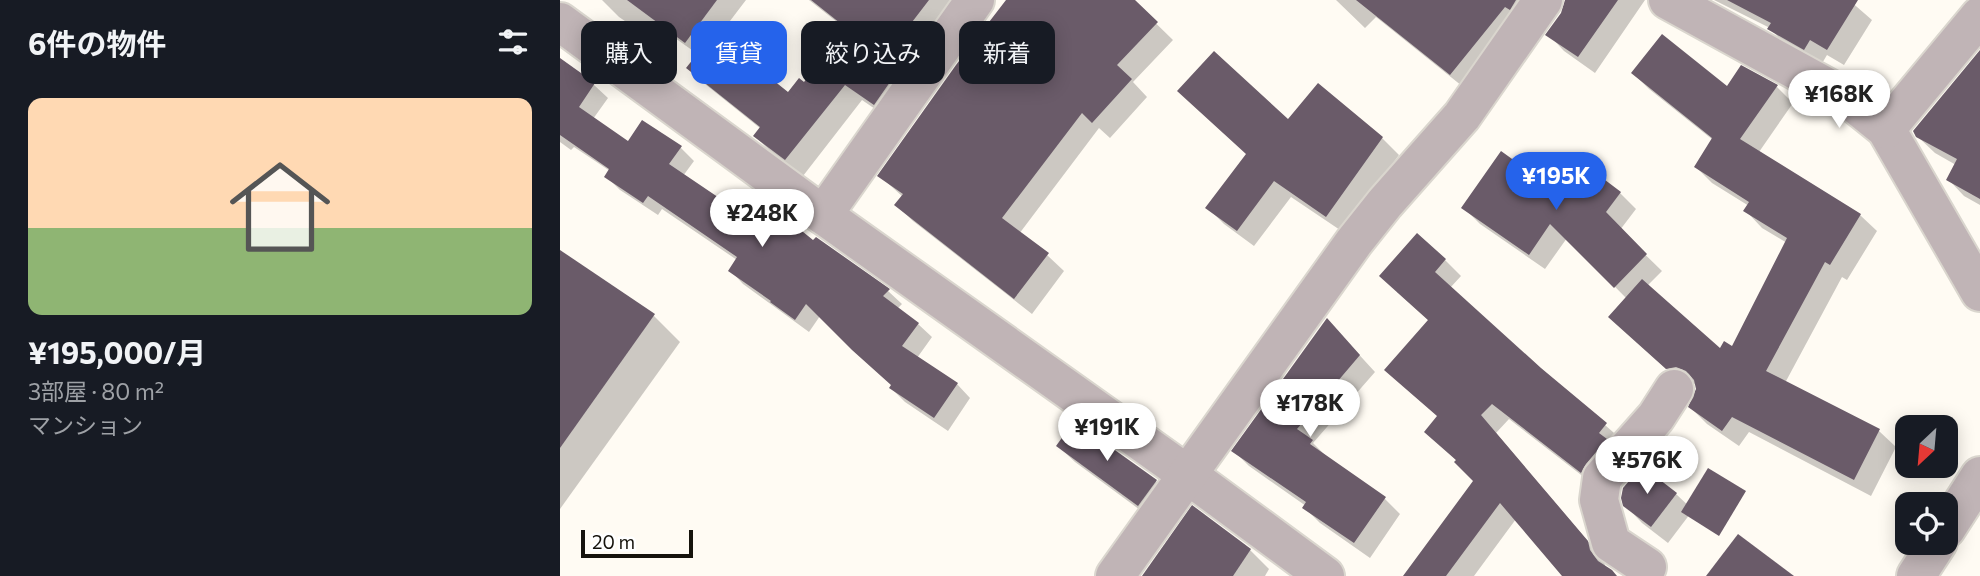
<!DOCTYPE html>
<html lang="ja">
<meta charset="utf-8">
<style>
body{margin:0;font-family:Commissioner,"Noto Sans JP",sans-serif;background:#242831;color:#f1f3f6;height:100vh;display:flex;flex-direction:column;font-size:26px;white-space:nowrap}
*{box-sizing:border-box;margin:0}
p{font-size:23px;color:#9ea1a6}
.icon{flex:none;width:38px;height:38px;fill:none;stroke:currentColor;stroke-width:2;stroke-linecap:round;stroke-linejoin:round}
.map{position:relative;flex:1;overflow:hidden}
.details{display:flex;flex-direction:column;background:#171b24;width:560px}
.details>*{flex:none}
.hud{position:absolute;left:21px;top:21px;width:665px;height:63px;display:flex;gap:14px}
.needle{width:46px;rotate:206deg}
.tools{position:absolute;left:1335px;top:415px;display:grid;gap:14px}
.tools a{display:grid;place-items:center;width:63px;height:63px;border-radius:14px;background:#171b24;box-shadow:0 4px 18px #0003;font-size:35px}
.scale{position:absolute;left:21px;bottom:18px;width:112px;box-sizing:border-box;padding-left:7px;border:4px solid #16130c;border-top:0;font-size:19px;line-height:24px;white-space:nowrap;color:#16130c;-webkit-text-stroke:5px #fff;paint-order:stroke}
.price{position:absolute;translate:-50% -60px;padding:0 16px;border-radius:24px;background:#fff;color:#222;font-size:23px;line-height:46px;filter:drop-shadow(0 2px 4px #0008)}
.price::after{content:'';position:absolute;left:50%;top:42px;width:21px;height:16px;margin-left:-10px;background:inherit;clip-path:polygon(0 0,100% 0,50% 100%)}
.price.on{background:#2563eb;color:#fff}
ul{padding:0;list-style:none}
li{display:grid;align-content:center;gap:14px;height:371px;padding:0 28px}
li+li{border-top:2px solid #363941}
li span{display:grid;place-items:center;height:217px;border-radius:14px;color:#555}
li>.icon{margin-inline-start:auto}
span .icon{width:126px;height:126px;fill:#fffc;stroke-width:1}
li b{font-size:30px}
h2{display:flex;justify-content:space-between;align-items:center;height:84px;padding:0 28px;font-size:30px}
.chip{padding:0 24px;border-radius:14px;background:#171b24;box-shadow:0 4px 18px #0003;font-size:24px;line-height:63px}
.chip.on{background:#2563eb;color:#fff}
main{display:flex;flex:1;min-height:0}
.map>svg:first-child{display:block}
.shadow{fill:#0003}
.building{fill:#6a5b69}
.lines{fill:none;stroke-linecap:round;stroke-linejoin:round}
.minor-casing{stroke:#dad6ce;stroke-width:42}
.tertiary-casing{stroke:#dad6ce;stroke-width:42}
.minor{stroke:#c0b4b6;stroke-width:38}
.tertiary{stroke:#c0b4b6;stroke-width:38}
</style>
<main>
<section class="details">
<h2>6件の物件<svg class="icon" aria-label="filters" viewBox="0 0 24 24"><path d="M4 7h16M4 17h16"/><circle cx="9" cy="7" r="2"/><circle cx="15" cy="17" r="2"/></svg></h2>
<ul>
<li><span style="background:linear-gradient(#ffd9b3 60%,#8fb573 0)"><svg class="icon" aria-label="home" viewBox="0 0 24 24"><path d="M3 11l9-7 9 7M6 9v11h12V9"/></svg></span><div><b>¥195,000/月</b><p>3部屋 · 80 m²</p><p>マンション</p></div></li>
</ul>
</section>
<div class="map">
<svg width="1420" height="576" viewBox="0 0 1420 576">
<rect width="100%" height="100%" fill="#fffbf3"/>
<g class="shadow">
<path d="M 42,0 L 186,0 L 157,38 L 228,94 L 245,85 L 286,29 L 249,0 L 397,0 L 331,120 L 302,100 L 243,176 L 212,153 L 195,136 L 201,129 L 145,84 L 128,68 L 139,55 L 95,24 L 87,36 L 59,17 Z"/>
<path d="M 449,0 L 572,0 L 613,40 L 573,82 L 587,97 L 550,138 L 539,128 L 459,234 L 487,255 L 504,271 L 472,314 L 353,221 L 336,205 L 343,197 L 320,176 Z"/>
<path d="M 776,0 L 985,0 L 907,90 L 816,17 L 805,28 Z"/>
<path d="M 1006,0 L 1085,0 L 1035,73 L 1004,51 L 988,34 L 1003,13 Z"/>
<path d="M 1154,0 L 1289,0 L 1312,20 L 1284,65 L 1267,55 L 1261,65 L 1225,45 L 1210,28 Z"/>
<path d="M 1420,53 L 1420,205 L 1404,196 L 1388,179 L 1396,165 L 1375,153 L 1357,136 Z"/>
<path d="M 0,61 L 34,85 L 48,98 L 33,119 L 68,143 L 120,147 L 134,161 L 123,176 L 180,214 L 254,242 L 256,239 L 328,291 L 342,304 L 337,309 L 358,324 L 372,337 L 357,358 L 397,384 L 410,398 L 388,431 L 345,402 L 331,388 L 333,385 L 260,316 L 249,332 L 183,284 L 170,270 L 177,260 L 102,209 L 98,215 L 60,190 L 46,176 L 50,171 L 14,147 L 11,150 L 0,142 Z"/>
<path d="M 1182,68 L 1217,87 L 1233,103 L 1199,152 L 1300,215 L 1317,231 L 1287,280 L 1282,277 L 1225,383 L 1319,431 L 1336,447 L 1311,496 L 1189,432 L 1179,446 L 1147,424 L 1130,407 L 1138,390 L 1136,384 L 1124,385 L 1067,333 L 1067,299 L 1007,238 L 985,269 L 920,224 L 904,208 L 984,185 L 1060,193 L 1076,209 L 1060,230 L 1102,271 L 1087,286 L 1160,350 L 1172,348 L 1227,243 L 1202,228 L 1186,211 L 1189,206 L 1152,183 L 1136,167 L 1153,140 L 1089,89 L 1073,73 L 1167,88 Z"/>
<path d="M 758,86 L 822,138 L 839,155 L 783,232 L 731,197 L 694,246 L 664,224 L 648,208 L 687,154 L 728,121 Z"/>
<path d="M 0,252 L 94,316 L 120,342 L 0,509 Z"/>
<path d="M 885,260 L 901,276 L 890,288 L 1062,440 L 1038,488 L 949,419 L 936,433 L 1043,559 L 1046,568 L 1053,576 L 1004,576 L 956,519 L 914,576 L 845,576 L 915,481 L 897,461 L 866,432 L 879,417 L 826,370 L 869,321 L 837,292 Z"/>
<path d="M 782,336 L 815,372 L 753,443 L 767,457 L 825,499 L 840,514 L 810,558 L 760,523 L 745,508 L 746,506 L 689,466 L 674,451 Z"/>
<path d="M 498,446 L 596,481 L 612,498 L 595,521 L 515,462 Z"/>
<path d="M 1116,494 L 1133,510 L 1108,543 L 1082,523 L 1065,505 Z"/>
<path d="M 690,550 L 709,569 L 705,576 L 584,576 Z"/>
</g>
<g class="building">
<path d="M 67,0 L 157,0 L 125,43 Z"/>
<path d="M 251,0 L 369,0 L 349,26 L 355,29 L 352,34 L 360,39 L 314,105 L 285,85 L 225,160 L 193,136 L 200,127 L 126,68 L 154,33 L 228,92 L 239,78 L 244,82 L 285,27 Z"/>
<path d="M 446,0 L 575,0 L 598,22 L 557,65 L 572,79 L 532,123 L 522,113 L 442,218 L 489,253 L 454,299 L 334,205 L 343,194 L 317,176 L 396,65 Z"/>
<path d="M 796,0 L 956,0 L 950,10 L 945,7 L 890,75 Z"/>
<path d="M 1005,0 L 1058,0 L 1018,57 L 985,35 L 1001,13 Z"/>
<path d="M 1167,0 L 1298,0 L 1267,50 L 1250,40 L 1244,50 L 1207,29 L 1211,23 Z"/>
<path d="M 1102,34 L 1167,86 L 1181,65 L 1218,85 L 1180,139 L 1301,214 L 1270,265 L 1265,262 L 1206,371 L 1320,429 L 1294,480 L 1172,417 L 1162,431 L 1128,407 L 1136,389 L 1134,380 L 1126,371 L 1116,367 L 1106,369 L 1048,317 L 1082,279 L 1160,348 L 1164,341 L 1172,346 L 1227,238 L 1183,211 L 1189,202 L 1134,167 L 1152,138 L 1071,73 Z"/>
<path d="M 1420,50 L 1420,199 L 1386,180 L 1397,159 L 1356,137 L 1353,131 Z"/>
<path d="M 654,51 L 728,119 L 758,83 L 823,137 L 766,217 L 714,181 L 677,231 L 645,208 L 686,154 L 617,91 Z"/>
<path d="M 0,58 L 35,83 L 19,107 L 68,141 L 82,120 L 122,146 L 109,164 L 180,212 L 195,193 L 253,240 L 256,237 L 330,289 L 323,296 L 359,323 L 342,346 L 398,383 L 374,418 L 329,388 L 331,385 L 292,350 L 246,304 L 235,320 L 210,302 L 211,301 L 168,271 L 177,257 L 88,196 L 83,203 L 44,177 L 49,169 L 0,135 Z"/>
<path d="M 941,151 L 984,182 L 1008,152 L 1061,192 L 1046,212 L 1087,254 L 1054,288 L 990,224 L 969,255 L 901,208 Z"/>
<path d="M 857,233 L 886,259 L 875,272 L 981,368 L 1047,423 L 1039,433 L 1047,439 L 1026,464 L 1021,473 L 932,404 L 921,415 L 1028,541 L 1030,550 L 1038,561 L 1052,570 L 1057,576 L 1002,576 L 940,503 L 886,576 L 843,576 L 913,481 L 894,462 L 896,460 L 864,432 L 877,416 L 824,370 L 868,320 L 819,276 Z"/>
<path d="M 0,250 L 95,314 L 0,448 Z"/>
<path d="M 767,318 L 800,355 L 737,429 L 753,440 L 750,444 L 826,497 L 794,543 L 742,508 L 746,502 L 671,451 Z"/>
<path d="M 514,421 L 597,480 L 578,506 L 496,446 Z"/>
<path d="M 1082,466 L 1117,493 L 1091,527 L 1063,506 L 1061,498 L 1063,488 Z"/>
<path d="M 1148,468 L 1186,491 L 1159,536 L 1121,512 Z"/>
<path d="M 632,505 L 691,549 L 673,576 L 582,576 Z"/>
<path d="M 1178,534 L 1234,576 L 1146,576 Z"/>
</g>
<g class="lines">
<g class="minor-casing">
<g id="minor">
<path d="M 1108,0 L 1290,100 L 1326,129 L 1420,292"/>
<path d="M 0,22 L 263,215 L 628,475 L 765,576"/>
<path d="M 1326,129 L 1420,16"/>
<path d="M 263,215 L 415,0"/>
<path d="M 1386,529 L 1420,476"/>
<path d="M 1087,567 L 1051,543 L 1039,500 L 1042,478 L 1096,417 L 1114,389"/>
<path d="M 1356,576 L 1378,542"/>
</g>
</g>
<g class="tertiary-casing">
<path id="tertiary" d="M 555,576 L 794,242 L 825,203 L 902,116 L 983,0"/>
</g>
<use href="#minor" class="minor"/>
<use href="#tertiary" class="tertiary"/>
</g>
</svg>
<div class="tools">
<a><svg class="needle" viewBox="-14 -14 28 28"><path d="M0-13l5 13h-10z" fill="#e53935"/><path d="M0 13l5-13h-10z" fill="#9ea1a6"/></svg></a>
<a><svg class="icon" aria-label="locate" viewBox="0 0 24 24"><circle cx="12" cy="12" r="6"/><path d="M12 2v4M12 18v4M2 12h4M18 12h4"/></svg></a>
</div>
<div class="scale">20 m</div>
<b class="price" style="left:1279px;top:130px">¥168K</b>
<b class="price on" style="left:996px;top:212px">¥195K</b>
<b class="price" style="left:202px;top:249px">¥248K</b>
<b class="price" style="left:750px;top:439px">¥178K</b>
<b class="price" style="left:547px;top:463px">¥191K</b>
<b class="price" style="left:1087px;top:496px">¥576K</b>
<div class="hud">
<a class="chip">購入</a>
<a class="chip on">賃貸</a>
<a class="chip">絞り込み</a>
<a class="chip">新着</a>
</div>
</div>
</main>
